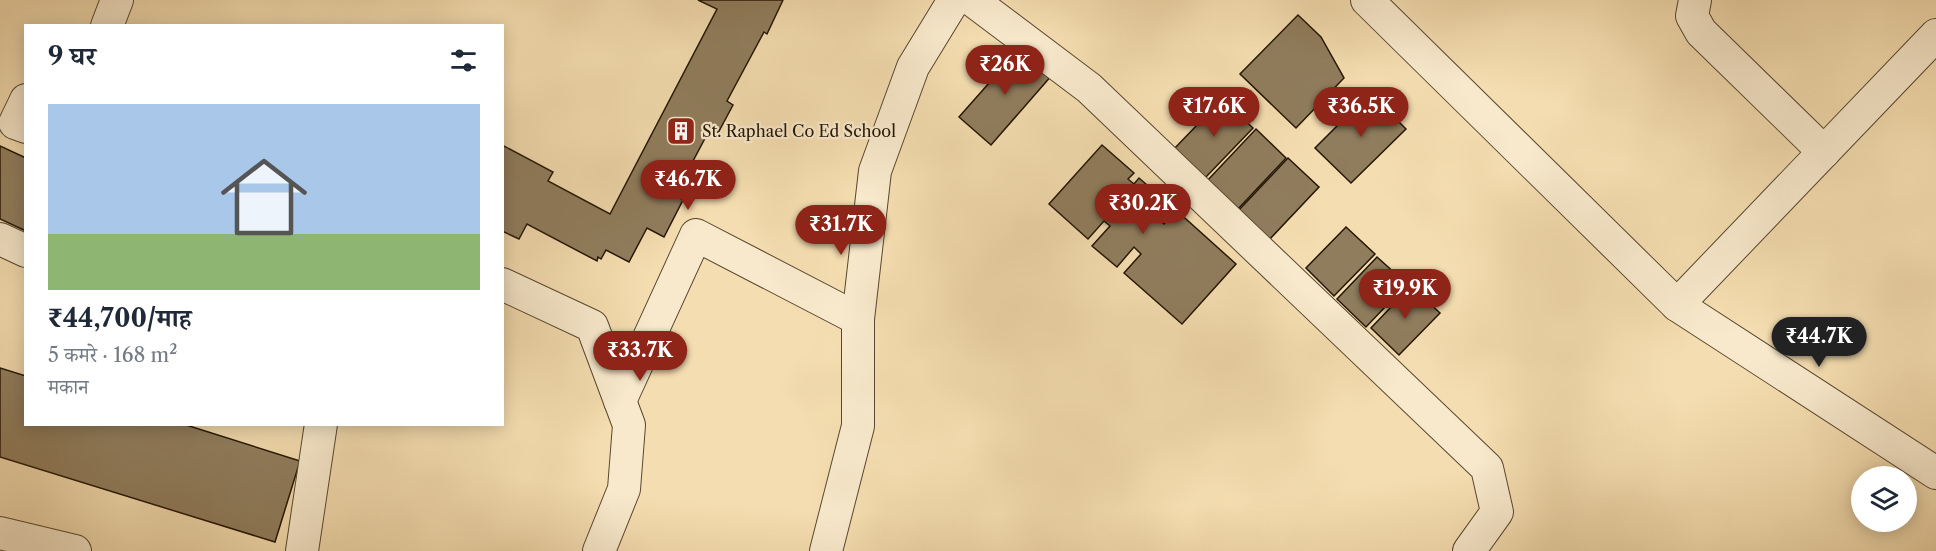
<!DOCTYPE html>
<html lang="hi">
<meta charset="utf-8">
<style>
body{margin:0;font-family:"Libre Caslon Text","Noto Serif Devanagari",serif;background:#f2f2f3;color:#1f2937;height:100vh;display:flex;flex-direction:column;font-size:22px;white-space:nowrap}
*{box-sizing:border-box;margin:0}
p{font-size:20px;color:#747a83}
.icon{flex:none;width:33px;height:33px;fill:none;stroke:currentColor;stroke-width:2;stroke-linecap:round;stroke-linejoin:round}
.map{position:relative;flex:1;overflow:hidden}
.side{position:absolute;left:24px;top:24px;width:480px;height:402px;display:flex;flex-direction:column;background:#fff;border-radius:0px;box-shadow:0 3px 15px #0003}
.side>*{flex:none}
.tools{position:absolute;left:1851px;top:466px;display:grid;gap:12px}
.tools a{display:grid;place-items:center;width:66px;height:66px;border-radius:50%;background:#fff;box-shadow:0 3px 15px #0003;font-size:30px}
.price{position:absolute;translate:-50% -51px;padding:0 14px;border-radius:21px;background:#8f2418;color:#fff;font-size:20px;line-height:39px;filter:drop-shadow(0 2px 3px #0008)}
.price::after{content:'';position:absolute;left:50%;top:36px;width:18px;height:14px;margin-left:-9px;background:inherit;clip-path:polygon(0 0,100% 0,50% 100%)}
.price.on{background:#222;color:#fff}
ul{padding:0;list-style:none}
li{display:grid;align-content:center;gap:12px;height:318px;padding:0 24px}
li+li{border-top:2px solid #e0e1e3}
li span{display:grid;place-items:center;height:186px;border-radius:0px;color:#555}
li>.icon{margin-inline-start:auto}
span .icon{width:108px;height:108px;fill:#fffc;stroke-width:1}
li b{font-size:26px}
h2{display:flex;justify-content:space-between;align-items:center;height:72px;padding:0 24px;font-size:26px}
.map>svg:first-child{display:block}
.building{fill:#907d5d;stroke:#241504;stroke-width:1.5}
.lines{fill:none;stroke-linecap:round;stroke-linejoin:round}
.minor-casing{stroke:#58472f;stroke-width:34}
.minor{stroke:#f8e9cc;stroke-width:32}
.labels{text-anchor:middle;stroke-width:4.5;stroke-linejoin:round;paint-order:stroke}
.poi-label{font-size:16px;fill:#241504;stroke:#f8e9cc;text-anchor:start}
</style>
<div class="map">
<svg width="1936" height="551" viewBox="0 0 1936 551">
<rect width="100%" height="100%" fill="#f4ddb0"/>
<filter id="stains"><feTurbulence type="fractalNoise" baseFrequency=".00333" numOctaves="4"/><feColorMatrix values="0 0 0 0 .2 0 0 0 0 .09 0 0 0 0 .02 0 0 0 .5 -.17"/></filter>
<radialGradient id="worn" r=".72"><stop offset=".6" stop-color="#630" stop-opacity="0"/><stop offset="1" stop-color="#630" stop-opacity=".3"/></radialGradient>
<g class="building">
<path d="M 698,0 L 783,0 L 767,34 L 764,32 L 727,101 L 733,105 L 718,133 L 710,129 L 675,195 L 683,200 L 664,237 L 647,228 L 629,262 L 606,250 L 601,259 L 598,257 L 597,261 L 527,224 L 519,239 L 502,231 L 502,145 L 553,172 L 548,181 L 610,214 L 717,9 Z"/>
<path d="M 1298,15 L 1321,37 L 1344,78 L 1296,128 L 1240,74 Z"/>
<path d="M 1020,48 L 1052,75 L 991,145 L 959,117 Z"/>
<path d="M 1370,93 L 1406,129 L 1351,183 L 1315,148 Z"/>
<path d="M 1222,99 L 1253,128 L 1205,178 L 1174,149 Z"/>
<path d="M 1256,129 L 1286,158 L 1237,210 L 1206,182 Z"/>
<path d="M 1102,145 L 1134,173 L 1128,179 L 1134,184 L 1139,178 L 1171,206 L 1159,220 L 1164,224 L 1176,210 L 1236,264 L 1182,324 L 1124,273 L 1141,254 L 1134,247 L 1117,267 L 1092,246 L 1110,226 L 1104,221 L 1088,239 L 1049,204 Z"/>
<path d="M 0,146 L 26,158 L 26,231 L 0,219 Z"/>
<path d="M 1288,158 L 1319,187 L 1269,240 L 1238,211 Z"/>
<path d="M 1346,227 L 1375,254 L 1334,296 L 1306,268 Z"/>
<path d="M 1377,257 L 1407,284 L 1366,327 L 1337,299 Z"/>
<path d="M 1411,286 L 1440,313 L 1399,355 L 1371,328 Z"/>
<path d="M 0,368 L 26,376 L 26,424 L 183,424 L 300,461 L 275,542 L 0,457 Z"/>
</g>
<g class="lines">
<g class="minor-casing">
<g id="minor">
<path d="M 972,0 L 1089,88 L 1487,468 L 1497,512 L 1469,551"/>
<path d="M 1367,0 L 1677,305 L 1936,35"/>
<path d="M 1695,0 L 1692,16 L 1701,32 L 1824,152"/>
<path d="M 107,26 L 117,0"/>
<path d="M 26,100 L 15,123 L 26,127"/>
<path d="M 0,239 L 26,251"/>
<path d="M 502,284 L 592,326 L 629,425 L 624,489 L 599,551"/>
<path d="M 1677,305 L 1936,473"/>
<path d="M 620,401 L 696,235 L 858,319"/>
<path d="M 0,533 L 75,551"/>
<path d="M 302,551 L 321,424"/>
<path d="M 826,551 L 858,426 L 858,319 L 875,171 L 913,67 L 954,0"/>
</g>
</g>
<use href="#minor" class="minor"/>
</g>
<defs>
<g id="building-square" transform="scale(1.5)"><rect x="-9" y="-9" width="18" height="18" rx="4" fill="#8f2418" stroke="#f8e9cc"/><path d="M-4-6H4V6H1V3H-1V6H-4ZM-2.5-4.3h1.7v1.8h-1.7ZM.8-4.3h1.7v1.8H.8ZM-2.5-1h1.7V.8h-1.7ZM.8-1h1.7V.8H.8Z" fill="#fff"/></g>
</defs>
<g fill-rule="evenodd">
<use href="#building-square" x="681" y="131"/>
</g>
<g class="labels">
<g class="poi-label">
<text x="702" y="137">St. Raphael Co Ed School</text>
</g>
</g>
<rect width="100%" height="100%" filter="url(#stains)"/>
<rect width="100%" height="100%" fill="url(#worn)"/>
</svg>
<div class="tools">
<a><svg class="icon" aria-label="layers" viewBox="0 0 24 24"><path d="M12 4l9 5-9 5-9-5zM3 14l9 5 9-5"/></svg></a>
</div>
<b class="price" style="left:1005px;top:96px">₹26K</b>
<b class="price" style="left:1214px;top:138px">₹17.6K</b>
<b class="price" style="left:1361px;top:138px">₹36.5K</b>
<b class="price" style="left:688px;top:211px">₹46.7K</b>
<b class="price" style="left:1143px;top:235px">₹30.2K</b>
<b class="price" style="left:841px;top:256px">₹31.7K</b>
<b class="price" style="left:1405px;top:320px">₹19.9K</b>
<b class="price on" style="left:1819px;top:368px">₹44.7K</b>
<b class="price" style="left:640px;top:382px">₹33.7K</b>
<section class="side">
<h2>9 घर<svg class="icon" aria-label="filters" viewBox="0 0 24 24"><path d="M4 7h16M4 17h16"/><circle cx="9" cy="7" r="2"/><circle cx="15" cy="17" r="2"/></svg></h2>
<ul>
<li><span style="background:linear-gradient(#a9c7e8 70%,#8fb573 0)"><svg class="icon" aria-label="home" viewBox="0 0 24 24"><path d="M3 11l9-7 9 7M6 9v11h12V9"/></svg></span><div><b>₹44,700/माह</b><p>5 कमरे · 168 m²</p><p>मकान</p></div></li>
</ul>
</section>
</div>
